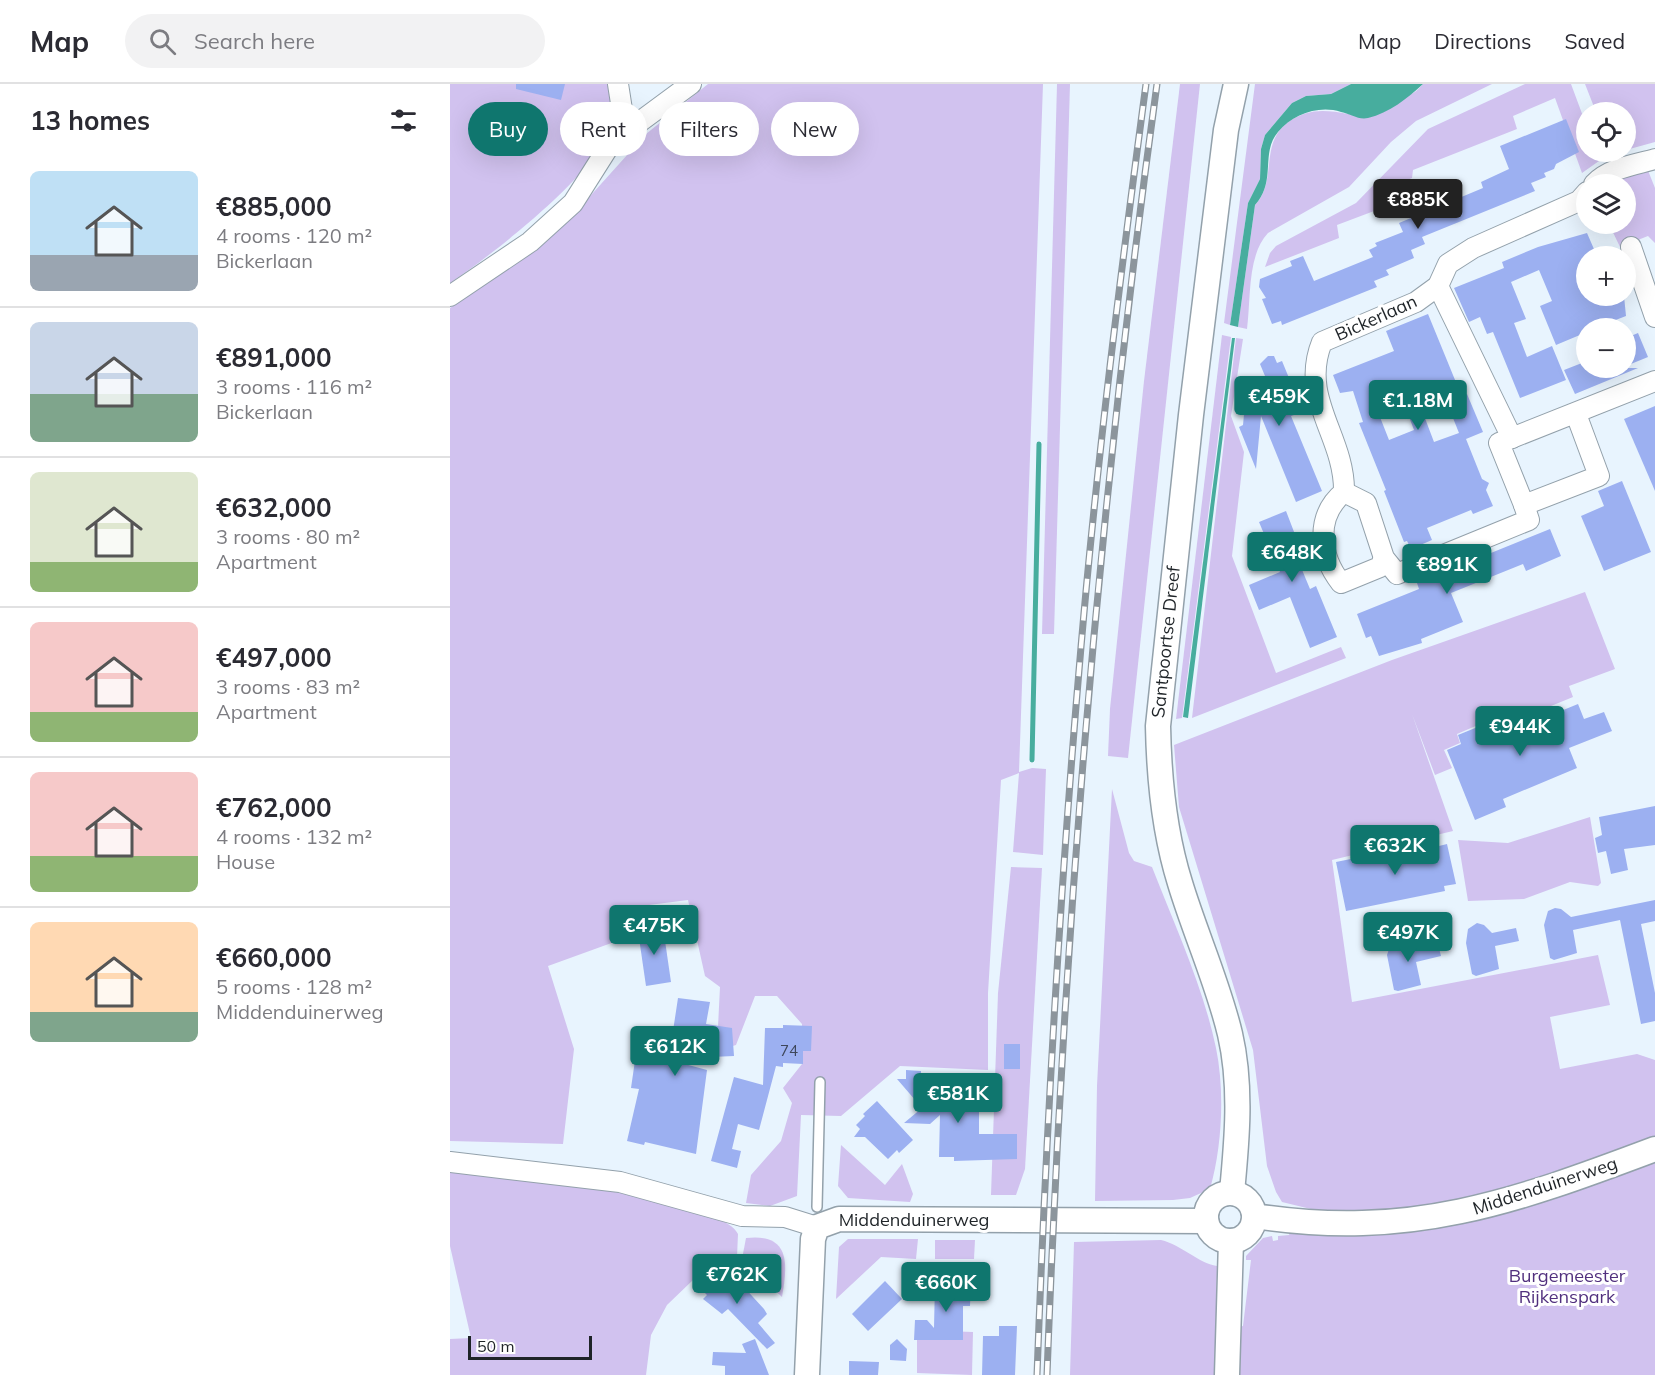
<!DOCTYPE html>
<meta charset="utf-8">
<style>
body{margin:0;font-family:Mulish,sans-serif;background:#f2f2f3;color:#2b2b33;height:100vh;display:flex;flex-direction:column;font-size:22px;white-space:nowrap}
*{box-sizing:border-box;margin:0}
p{font-size:20px;color:#7c7c81}
.icon{flex:none;width:33px;height:33px;fill:none;stroke:currentColor;stroke-width:2;stroke-linecap:round;stroke-linejoin:round}
.map{position:relative;flex:1;overflow:hidden}
.side{display:flex;flex-direction:column;background:#fff;width:450px}
.side>*{flex:none}
.banner{position:absolute;left:18px;top:18px;width:570px;height:54px;display:flex;gap:12px}
.controls{position:absolute;left:1126px;top:18px;display:grid;gap:12px}
.controls a{display:grid;place-items:center;width:60px;height:60px;border-radius:50%;background:#fff;box-shadow:0 6px 24px #0002;font-size:30px}
.scale{position:absolute;left:18px;bottom:15px;width:124px;box-sizing:border-box;padding-left:6px;border:3px solid #1f2428;border-top:0;font-size:16px;line-height:21px;white-space:nowrap;color:#1f2428;-webkit-text-stroke:4px #fff;paint-order:stroke}
.price{position:absolute;translate:-50% -51px;padding:0 14px;border-radius:6px;background:#0f766e;color:#fff;font-size:20px;line-height:39px;filter:drop-shadow(0 2px 3px #0008)}
.price::after{content:'';position:absolute;left:50%;top:36px;width:18px;height:14px;margin-left:-9px;background:inherit;clip-path:polygon(0 0,100% 0,50% 100%)}
.price.selected{background:#222;color:#fff}
ul{padding:0;list-style:none}
li{display:flex;align-items:center;gap:18px;height:150px;padding:0 30px}
li+li{border-top:2px solid #e1e1e2}
li span{display:grid;place-items:center;flex:none;width:168px;height:120px;border-radius:9px;color:#555}
li>.icon{margin-inline-start:auto}
span .icon{width:72px;height:72px;fill:#fffc;stroke-width:1}
li b{font-size:26px}
h2{display:flex;justify-content:space-between;align-items:center;height:72px;padding:0 30px;font-size:26px}
.pill{padding:0 21px;border-radius:27px;background:#fff;box-shadow:0 6px 24px #0002;font-size:21px;line-height:54px}
.pill.selected{background:#0f766e;color:#fff}
header{display:flex;align-items:center;gap:36px;box-sizing:border-box;height:84px;padding:0 30px;background:#fff;border-bottom:2px solid #e1e1e2}
header strong{font-size:28px}
nav{display:flex;gap:33px;margin-inline-start:auto;font-size:21px}
.search{width:420px;height:54px;background:#f2f2f3;display:flex;align-items:center;gap:15px;box-sizing:border-box;padding:0 21px;border-radius:33px;color:#7c7c81;font-size:22px}
main{display:flex;flex:1;min-height:0}
.map>svg:first-child{display:block}
.green{fill:#d1c2ef}
.water{fill:#47ad9e}
.lines{fill:none;stroke-linecap:round;stroke-linejoin:round}
.stream{stroke:#47ad9e;stroke-width:5}
.building{fill:#9cb0f1;fill-rule:evenodd}
.service-casing{stroke:#93a1ab;stroke-width:12}
.minor-casing{stroke:#93a1ab;stroke-width:22}
.tertiary-casing{stroke:#93a1ab;stroke-width:27}
.service{stroke:#fff;stroke-width:9}
.minor{stroke:#fff;stroke-width:20}
.tertiary{stroke:#fff;stroke-width:24}
.rail-casing{stroke:#8c959c;stroke-width:7}
.rail{stroke:#fff;stroke-width:4.5;stroke-dasharray:14;stroke-linecap:butt}
.labels{text-anchor:middle;stroke-width:6;stroke-linejoin:round;paint-order:stroke}
.number-label{font-size:15px;fill:#3e475a}
.street-label{font-size:18px;fill:#1f2428;stroke:#fff}
.park-label{font-size:18px;fill:#51307e;stroke:#fff}
</style>
<header>
<strong>Map</strong>
<div class="search"><svg class="icon" aria-label="search" viewBox="0 0 24 24"><circle cx="10" cy="10" r="6"/><path d="M15 15l6 6"/></svg>Search here</div>
<nav><a>Map</a><a>Directions</a><a>Saved</a></nav>
</header>
<main>
<section class="side">
<h2>13 homes<svg class="icon" aria-label="filters" viewBox="0 0 24 24"><path d="M4 7h16M4 17h16"/><circle cx="9" cy="7" r="2"/><circle cx="15" cy="17" r="2"/></svg></h2>
<ul>
<li><span style="background:linear-gradient(#bfe0f5 70%,#9aa5b1 0)"><svg class="icon" aria-label="home" viewBox="0 0 24 24"><path d="M3 11l9-7 9 7M6 9v11h12V9"/></svg></span><div><b>€885,000</b><p>4 rooms · 120 m²</p><p>Bickerlaan</p></div></li>
<li><span style="background:linear-gradient(#c9d6e8 60%,#7fa58c 0)"><svg class="icon" aria-label="home" viewBox="0 0 24 24"><path d="M3 11l9-7 9 7M6 9v11h12V9"/></svg></span><div><b>€891,000</b><p>3 rooms · 116 m²</p><p>Bickerlaan</p></div></li>
<li><span style="background:linear-gradient(#dfe7d0 75%,#8fb573 0)"><svg class="icon" aria-label="home" viewBox="0 0 24 24"><path d="M3 11l9-7 9 7M6 9v11h12V9"/></svg></span><div><b>€632,000</b><p>3 rooms · 80 m²</p><p>Apartment</p></div></li>
<li><span style="background:linear-gradient(#f6c9c9 75%,#8fb573 0)"><svg class="icon" aria-label="home" viewBox="0 0 24 24"><path d="M3 11l9-7 9 7M6 9v11h12V9"/></svg></span><div><b>€497,000</b><p>3 rooms · 83 m²</p><p>Apartment</p></div></li>
<li><span style="background:linear-gradient(#f6c9c9 70%,#8fb573 0)"><svg class="icon" aria-label="home" viewBox="0 0 24 24"><path d="M3 11l9-7 9 7M6 9v11h12V9"/></svg></span><div><b>€762,000</b><p>4 rooms · 132 m²</p><p>House</p></div></li>
<li><span style="background:linear-gradient(#ffd9b3 75%,#7fa58c 0)"><svg class="icon" aria-label="home" viewBox="0 0 24 24"><path d="M3 11l9-7 9 7M6 9v11h12V9"/></svg></span><div><b>€660,000</b><p>5 rooms · 128 m²</p><p>Middenduinerweg</p></div></li>
</ul>
</section>
<div class="map">
<svg width="1205" height="1291" viewBox="0 0 1205 1291">
<rect width="100%" height="100%" fill="#e8f4fe"/>
<g class="green">
<path d="M 0,0 L 159,0 C 160,12 164,25 162,37 C 156,84 39,173 0,199 Z"/>
<path d="M 258,0 L 593,0 L 569,688 L 582,684 L 596,685 L 593,771 L 563,768 L 569,689 L 551,696 L 538,909 L 538,986 L 450,982 L 391,1032 L 351,1031 L 347,1112 L 320,1122 L 296,1119 L 301,1091 L 331,1057 L 342,1019 L 333,1004 L 352,980 L 352,940 L 327,912 L 305,912 L 286,961 L 273,965 L 267,963 L 270,903 L 255,892 L 238,816 L 199,821 L 173,859 L 167,857 L 98,882 L 124,965 L 113,1060 L 0,1057 L 0,224 L 80,168 L 124,130 L 196,50 Z"/>
<path d="M 607,0 L 620,0 L 604,550 L 592,550 Z"/>
<path d="M 730,0 L 750,0 L 678,674 L 658,672 L 660,625 L 694,297 Z"/>
<path d="M 805,0 L 901,0 L 881,10 L 856,12 L 842,19 L 815,51 L 811,65 L 810,95 L 798,119 L 780,241 L 774,239 Z"/>
<path d="M 973,0 L 1042,0 L 966,37 L 941,58 L 899,103 L 818,149 C 797,171 801,215 797,245 L 788,243 L 805,121 C 828,97 809,61 837,39 C 858,24 875,26 898,30 C 905,32 956,14 963,9 C 967,7 970,3 973,0 Z"/>
<path d="M 1075,0 L 1121,0 L 1137,43 L 1137,68 L 1146,68 L 1149,77 L 1132,89 L 1105,14 L 1063,32 L 1067,45 L 963,86 L 962,94 L 938,104 L 940,121 L 887,141 L 889,154 L 815,183 L 820,169 L 826,162 L 906,119 L 978,45 Z"/>
<path d="M 1135,0 L 1205,0 L 1205,58 L 1176,66 L 1176,28 L 1146,28 Z"/>
<path d="M 1197,84 L 1205,104 L 1205,159 L 1198,152 L 1170,163 L 1159,140 L 1176,140 L 1176,100 L 1154,100 Z"/>
<path d="M 772,251 L 781,253 L 732,634 L 726,635 Z"/>
<path d="M 786,254 L 793,255 L 781,332 L 794,368 L 782,472 L 826,589 L 891,563 L 896,574 L 742,634 Z"/>
<path d="M 1135,508 L 1165,585 L 1119,602 L 1123,613 L 1047,644 L 1040,647 L 1035,638 L 1007,650 L 1010,659 L 994,666 L 1002,684 L 985,691 L 962,630 L 1003,747 L 882,776 L 902,918 L 1148,871 L 1160,921 L 1100,933 L 1110,985 L 1187,970 L 1205,976 L 1205,1054 L 1025,1116 L 939,1128 L 869,1127 L 832,1118 L 826,1108 L 817,1082 L 803,966 L 729,723 L 724,661 L 942,576 Z"/>
<path d="M 662,705 L 679,769 L 684,777 L 702,783 C 725,842 753,902 766,964 C 775,1008 772,1063 760,1105 L 740,1114 L 723,1116 L 645,1117 L 647,1002 Z"/>
<path d="M 1140,733 L 1151,799 L 1148,802 L 1120,798 L 1074,815 L 1018,817 L 1008,756 L 1058,759 Z"/>
<path d="M 561,783 L 592,784 L 575,1085 L 566,1111 L 541,1111 L 548,909 Z"/>
<path d="M 391,1061 L 435,1101 L 452,1080 L 463,1110 L 460,1118 L 398,1114 L 388,1102 Z"/>
<path d="M 1205,1071 L 1205,1291 L 787,1291 L 789,1243 L 793,1242 L 801,1176 L 796,1176 L 796,1172 L 813,1154 L 822,1152 L 823,1157 L 828,1156 L 828,1152 L 839,1151 L 840,1147 L 951,1143 Z"/>
<path d="M 0,1085 C 44,1091 274,1114 288,1150 L 287,1173 L 269,1171 L 217,1221 L 201,1251 L 196,1291 L 0,1291 L 0,1255 L 21,1254 L 0,1162 Z"/>
<path d="M 296,1154 C 340,1149 338,1179 332,1213 L 292,1175 Z"/>
<path d="M 398,1155 L 468,1155 L 466,1175 L 431,1173 L 386,1215 L 389,1163 Z"/>
<path d="M 485,1156 L 525,1156 L 524,1175 L 485,1175 Z"/>
<path d="M 711,1156 C 732,1161 748,1179 767,1182 L 765,1291 L 620,1291 L 624,1158 Z"/>
<path d="M 467,1246 L 523,1248 L 522,1291 L 467,1289 Z"/>
</g>
<g class="water">
<path d="M 901,0 L 973,0 C 958,14 939,29 918,34 C 908,36 901,30 891,28 C 869,21 843,30 828,48 C 810,69 827,97 805,121 L 788,243 L 780,241 L 798,119 L 810,95 L 811,65 L 815,51 L 842,19 L 856,12 L 881,10 Z"/>
<path d="M 782,254 L 785,254 L 738,634 L 733,633 Z"/>
</g>
<g class="lines">
<path class="stream" d="M 582,676 L 589,360"/>
</g>
<g class="building">
<path d="M 66,0 L 115,0 L 111,16 L 66,5 Z"/>
<path d="M 1116,35 L 1129,68 L 1106,80 L 1104,85 L 1094,89 L 1096,93 L 1081,99 L 1085,107 L 972,153 L 975,160 L 961,166 L 964,174 L 936,186 L 939,191 L 924,197 L 927,203 L 832,241 L 831,237 L 822,240 L 812,215 L 816,214 L 809,203 L 810,195 L 842,182 L 840,177 L 853,172 L 864,197 L 923,173 L 919,166 L 927,162 L 925,159 L 953,148 L 949,139 L 1033,104 L 1031,98 L 1059,85 L 1050,62 Z"/>
<path d="M 1137,149 L 1147,172 L 1137,172 L 1137,212 L 1174,212 L 1176,232 L 1145,244 L 1137,244 L 1137,248 L 1106,261 L 1090,222 L 1102,217 L 1089,186 L 1061,198 L 1076,235 L 1064,239 L 1077,273 L 1102,262 L 1116,296 L 1070,314 L 1043,248 L 1037,250 L 1030,233 L 1019,238 L 1004,204 L 1054,184 L 1052,178 L 1088,163 Z"/>
<path d="M 978,230 L 1012,313 L 1017,310 L 1033,348 L 1016,355 L 1032,395 L 1039,399 L 1036,406 L 1043,422 L 1023,430 L 1021,426 L 977,444 L 982,456 L 961,465 L 957,457 L 954,458 L 934,407 L 936,406 L 909,339 L 913,338 L 903,307 L 890,309 L 883,291 L 944,267 L 936,247 ZM 953,317 L 964,346 L 939,356 L 928,328 ZM 997,319 L 1009,349 L 984,358 L 973,329 Z"/>
<path d="M 1188,249 L 1198,273 L 1176,282 L 1176,254 Z"/>
<path d="M 818,272 L 824,272 L 827,279 L 832,277 L 853,328 L 841,332 L 872,407 L 846,418 L 811,332 L 806,385 L 789,343 L 793,341 L 796,309 L 809,310 L 803,297 L 815,292 L 810,280 Z"/>
<path d="M 1137,277 L 1137,284 L 1188,284 L 1125,310 L 1114,286 Z"/>
<path d="M 1205,322 L 1205,407 L 1174,335 Z"/>
<path d="M 1172,397 L 1201,468 L 1154,487 L 1131,432 L 1154,422 L 1148,407 Z"/>
<path d="M 836,427 L 846,453 L 840,456 L 855,493 L 860,505 L 866,502 L 887,553 L 860,564 L 840,513 L 809,526 L 799,501 L 830,488 L 809,438 Z"/>
<path d="M 1100,445 L 1111,472 L 1076,487 L 1073,480 L 1001,509 L 1013,538 L 971,555 L 972,559 L 929,572 L 921,552 L 916,554 L 907,530 L 969,505 L 967,499 Z"/>
<path d="M 1128,620 L 1134,635 L 1154,628 L 1162,647 L 1119,664 L 1127,684 L 1053,715 L 1056,723 L 1025,736 L 997,666 L 1011,660 L 1008,651 L 1035,640 L 1038,649 L 1045,646 L 1047,653 Z"/>
<path d="M 1205,722 L 1205,761 L 1174,765 L 1178,786 L 1161,790 L 1156,767 L 1148,769 L 1145,754 L 1152,751 L 1149,733 Z"/>
<path d="M 984,758 L 985,763 L 997,760 L 1006,800 L 994,802 L 995,807 L 896,827 L 886,778 Z"/>
<path d="M 1205,816 L 1205,837 L 1191,840 L 1205,909 L 1205,937 L 1191,940 L 1170,836 L 1123,846 L 1127,869 L 1104,876 L 1100,874 L 1094,841 L 1098,827 L 1105,824 L 1111,825 L 1121,833 Z"/>
<path d="M 1027,839 L 1034,841 L 1042,849 L 1066,844 L 1069,857 L 1045,862 L 1049,885 L 1026,892 L 1022,890 L 1016,859 L 1018,845 Z"/>
<path d="M 213,843 L 221,898 L 196,902 L 188,847 Z"/>
<path d="M 949,855 L 956,856 L 963,865 L 988,860 L 991,872 L 966,878 L 971,901 L 948,907 L 944,906 L 937,871 L 941,859 Z"/>
<path d="M 228,914 L 260,918 L 256,940 L 282,944 L 284,972 L 216,975 L 257,986 L 246,1070 L 195,1058 L 194,1061 L 177,1057 L 189,1005 L 181,1004 L 190,942 L 223,947 Z"/>
<path d="M 333,941 L 362,942 L 361,967 L 353,967 L 353,980 L 333,979 L 333,983 L 326,982 L 309,1046 L 288,1040 L 282,1065 L 291,1067 L 287,1084 L 261,1077 L 284,993 L 313,1001 L 315,944 L 333,944 Z"/>
<rect x="554" y="960" width="16" height="25"/>
<path d="M 456,986 L 471,987 L 471,1008 L 529,1011 L 529,1050 L 567,1050 L 567,1075 L 504,1077 L 504,1073 L 489,1073 L 490,1031 L 480,1040 L 454,1039 L 472,1024 L 447,995 L 456,995 Z"/>
<path d="M 427,1017 L 463,1056 L 449,1069 L 447,1066 L 438,1075 L 415,1053 L 404,1053 L 410,1045 L 406,1041 L 415,1032 L 413,1030 Z"/>
<path d="M 263,1185 L 280,1202 L 285,1197 L 292,1201 L 314,1225 L 317,1230 L 308,1239 L 325,1259 L 317,1265 L 278,1225 L 272,1230 L 253,1215 L 257,1211 L 252,1206 L 257,1200 L 252,1195 Z"/>
<path d="M 500,1196 L 521,1196 L 520,1222 L 513,1222 L 513,1256 L 464,1256 L 465,1236 L 477,1236 L 484,1244 L 485,1199 L 500,1199 Z"/>
<path d="M 435,1197 L 452,1215 L 418,1247 L 402,1230 Z"/>
<path d="M 549,1242 L 567,1242 L 565,1291 L 532,1291 L 533,1252 L 549,1252 Z"/>
<path d="M 305,1255 L 319,1291 L 275,1291 L 275,1282 L 262,1281 L 263,1268 L 296,1269 L 292,1260 Z"/>
<path d="M 447,1255 L 457,1265 L 456,1277 L 440,1276 L 440,1261 Z"/>
<path d="M 399,1277 L 429,1278 L 428,1291 L 399,1291 Z"/>
</g>
<g class="lines">
<g class="service-casing">
<path id="service" d="M 367,1123 L 370,998"/>
</g>
<g class="minor-casing">
<g id="minor">
<path d="M 168,0 L 173,32 L 181,43"/>
<path d="M 1144,100 C 1159,84 1184,81 1205,75"/>
<path d="M 1181,163 L 1205,233"/>
<path d="M 988,202 L 1062,354"/>
<path d="M 0,212 L 80,158 L 123,119 L 161,59 L 241,0"/>
<path d="M 1126,330 L 1149,392 L 1074,421 L 1049,359 L 1205,297"/>
<path d="M 894,408 L 916,419 L 934,474 L 947,490 L 1079,436 L 1074,421"/>
<path d="M 934,474 L 930,483 L 891,499 C 869,471 865,432 894,408 C 895,352 849,315 872,258 L 966,218 L 988,202 L 998,180 L 1023,164 L 1129,117 L 1137,108"/>
<path d="M 0,1078 L 170,1098 L 292,1132 L 335,1133 L 367,1143"/>
</g>
</g>
<g class="tertiary-casing">
<g id="tertiary">
<path d="M 782,1108 C 787,1056 792,1002 780,950 C 768,899 745,849 730,799 C 714,748 709,695 708,642 L 741,331 L 776,46 L 786,0"/>
<circle cx="780" cy="1133" r="24"/>
<path d="M 805,1132 C 959,1156 1064,1118 1205,1065"/>
<path d="M 357,1291 L 363,1155 L 367,1143 L 389,1135 L 756,1137"/>
<path d="M 777,1291 L 781,1157"/>
</g>
</g>
<use href="#service" class="service"/>
<use href="#minor" class="minor"/>
<use href="#tertiary" class="tertiary"/>
<g class="rail-casing">
<g id="rail">
<path d="M 587,1291 C 596,1048 610,805 631,563 C 647,375 671,187 696,0"/>
<path d="M 597,1291 C 613,859 648,428 707,0"/>
</g>
</g>
<use href="#rail" class="rail"/>
</g>
<g class="labels">
<g class="number-label">
<text x="339" y="972">74</text>
</g>
<g class="street-label">
<text transform="translate(926 234) rotate(-24)" y="6">Bickerlaan</text>
<text transform="translate(716 558) rotate(-84)" y="6">Santpoortse Dreef</text>
<text transform="translate(1095 1102) rotate(-18)" y="6">Middenduinerweg</text>
<text x="464" y="1142">Middenduinerweg</text>
</g>
<g class="park-label">
<text x="1117" y="1198">Burgemeester<tspan x="1117" dy="21">Rijkenspark</tspan></text>
</g>
</g>
</svg>
<div class="controls">
<a><svg class="icon" aria-label="locate" viewBox="0 0 24 24"><circle cx="12" cy="12" r="6"/><path d="M12 2v4M12 18v4M2 12h4M18 12h4"/></svg></a>
<a><svg class="icon" aria-label="layers" viewBox="0 0 24 24"><path d="M12 4l9 5-9 5-9-5zM3 14l9 5 9-5"/></svg></a>
<a>+</a>
<a>−</a>
</div>
<div class="scale">50 m</div>
<b class="price selected" style="left:968px;top:146px">€885K</b>
<b class="price" style="left:829px;top:343px">€459K</b>
<b class="price" style="left:968px;top:347px">€1.18M</b>
<b class="price" style="left:842px;top:499px">€648K</b>
<b class="price" style="left:997px;top:511px">€891K</b>
<b class="price" style="left:1070px;top:673px">€944K</b>
<b class="price" style="left:945px;top:792px">€632K</b>
<b class="price" style="left:204px;top:872px">€475K</b>
<b class="price" style="left:958px;top:879px">€497K</b>
<b class="price" style="left:225px;top:993px">€612K</b>
<b class="price" style="left:508px;top:1040px">€581K</b>
<b class="price" style="left:287px;top:1221px">€762K</b>
<b class="price" style="left:496px;top:1229px">€660K</b>
<div class="banner">
<a class="pill selected">Buy</a>
<a class="pill">Rent</a>
<a class="pill">Filters</a>
<a class="pill">New</a>
</div>
</div>
</main>
